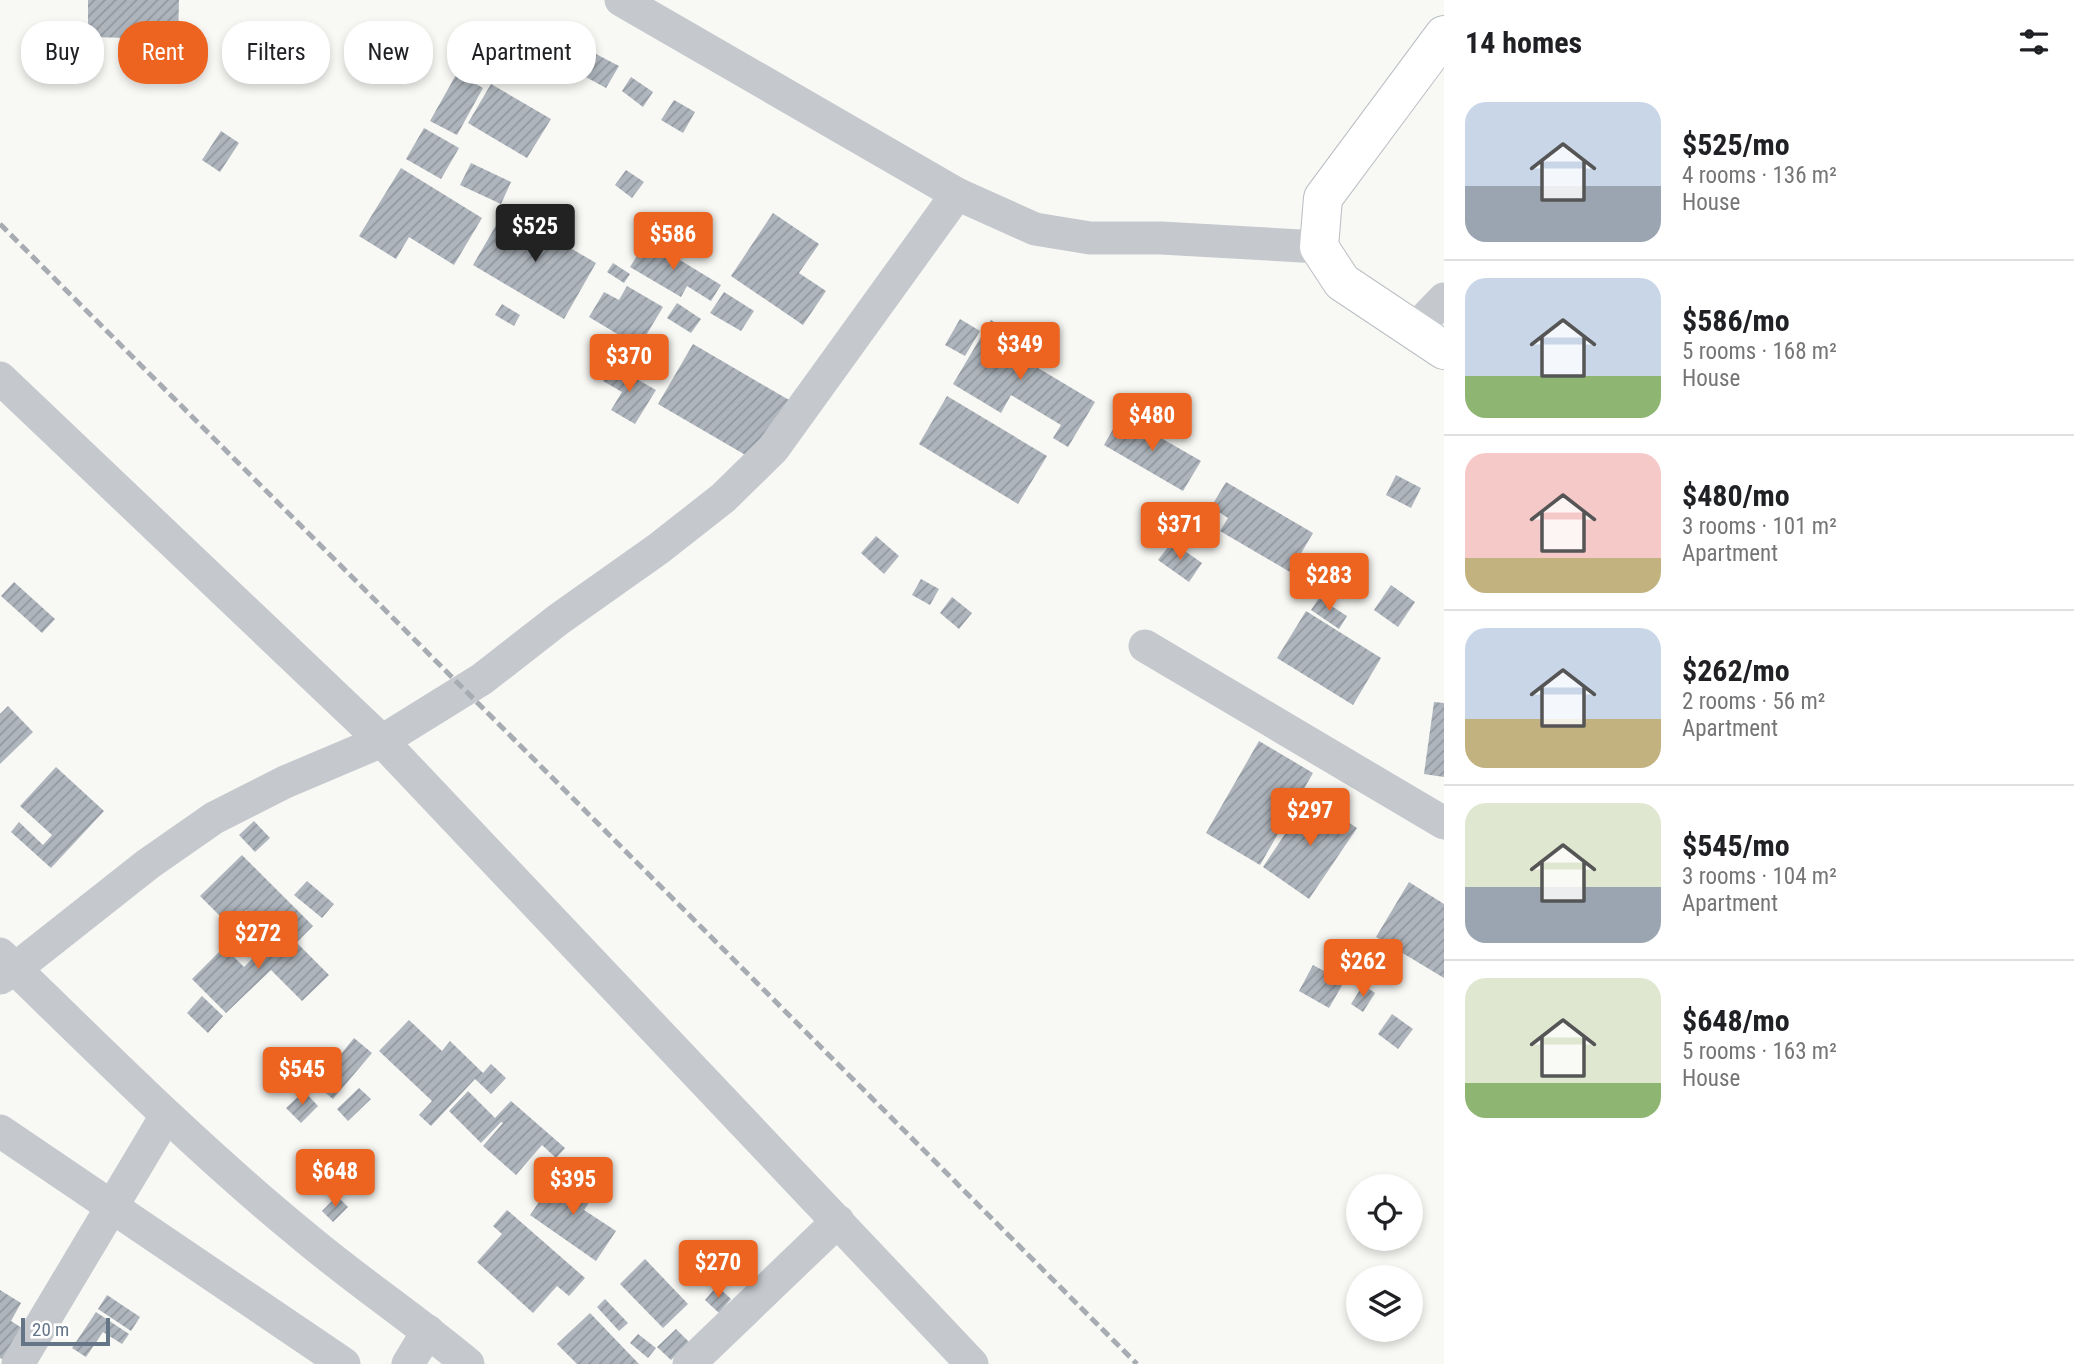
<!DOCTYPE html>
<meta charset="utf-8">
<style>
body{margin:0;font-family:"Roboto Condensed",sans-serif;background:#f2f2f2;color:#202124;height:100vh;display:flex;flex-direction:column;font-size:26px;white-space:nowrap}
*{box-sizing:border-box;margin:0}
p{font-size:23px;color:#757577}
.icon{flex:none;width:38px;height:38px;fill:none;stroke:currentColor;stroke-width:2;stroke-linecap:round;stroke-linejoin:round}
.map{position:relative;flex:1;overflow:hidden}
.drawer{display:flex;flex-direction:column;background:#fff;width:630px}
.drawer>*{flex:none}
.guide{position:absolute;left:21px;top:21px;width:665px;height:63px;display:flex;gap:14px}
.fabs{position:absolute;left:1346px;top:1174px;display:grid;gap:14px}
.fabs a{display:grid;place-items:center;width:77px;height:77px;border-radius:50%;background:#fff;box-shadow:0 4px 10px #0003;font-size:35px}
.scale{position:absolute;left:21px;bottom:18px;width:89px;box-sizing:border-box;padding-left:7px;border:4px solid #657588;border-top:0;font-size:19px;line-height:24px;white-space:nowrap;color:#657588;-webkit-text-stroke:5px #fff;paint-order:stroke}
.price{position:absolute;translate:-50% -60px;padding:0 16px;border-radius:7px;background:#ec6420;color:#fff;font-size:23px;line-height:46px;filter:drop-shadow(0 2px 4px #0008)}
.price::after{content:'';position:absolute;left:50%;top:42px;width:21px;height:16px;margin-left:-10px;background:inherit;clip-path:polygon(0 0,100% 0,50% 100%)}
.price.on{background:#222;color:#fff}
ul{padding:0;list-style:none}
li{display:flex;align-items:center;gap:21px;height:175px;padding:0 21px}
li+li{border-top:2px solid #e0e0e0}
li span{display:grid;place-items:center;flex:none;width:196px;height:140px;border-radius:21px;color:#555}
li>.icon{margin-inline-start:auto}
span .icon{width:84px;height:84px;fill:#fffc;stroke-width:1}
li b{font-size:30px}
h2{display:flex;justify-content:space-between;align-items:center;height:84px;padding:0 21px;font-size:30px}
.pill{padding:0 24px;border-radius:28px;background:#fff;box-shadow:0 4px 10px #0003;font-size:24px;line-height:63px}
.pill.on{background:#ec6420;color:#fff}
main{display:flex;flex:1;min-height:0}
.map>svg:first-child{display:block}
.building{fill:url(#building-hatch)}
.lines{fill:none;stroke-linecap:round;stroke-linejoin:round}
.secondary-casing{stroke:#b9bec3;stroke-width:40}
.street{stroke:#c5c8cd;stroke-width:33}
.secondary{stroke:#fff;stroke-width:38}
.rail{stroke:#a7acb3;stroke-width:5;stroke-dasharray:10 5;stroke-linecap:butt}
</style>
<main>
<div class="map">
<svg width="1444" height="1364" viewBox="0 0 1444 1364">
<defs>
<pattern id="building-hatch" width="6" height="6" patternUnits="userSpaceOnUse" patternTransform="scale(1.75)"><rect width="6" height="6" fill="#aeb5bc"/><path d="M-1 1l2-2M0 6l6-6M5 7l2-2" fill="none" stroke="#91989f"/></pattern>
</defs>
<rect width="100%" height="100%" fill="#f8f8f5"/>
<g class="building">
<path d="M 88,0 L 179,0 L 178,39 L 88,37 Z"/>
<path d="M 596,54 L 619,66 L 606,88 L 584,76 Z"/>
<path d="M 457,73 L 483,88 L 457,135 L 430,121 Z"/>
<path d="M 631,77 L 653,92 L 643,107 L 622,91 Z"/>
<path d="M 491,84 L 551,119 L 527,158 L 468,123 Z"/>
<path d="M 674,100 L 695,112 L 683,133 L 661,120 Z"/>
<path d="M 424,128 L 459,148 L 441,179 L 406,159 Z"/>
<path d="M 221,131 L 239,143 L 220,172 L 202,160 Z"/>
<path d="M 471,163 L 511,182 L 501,204 L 460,185 Z"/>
<path d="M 401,168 L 482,218 L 454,265 L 409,237 L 396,259 L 359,236 Z"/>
<path d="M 626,170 L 644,182 L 632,198 L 615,185 Z"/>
<path d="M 505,210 L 596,263 L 564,319 L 473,265 Z"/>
<path d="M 773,213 L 819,244 L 799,273 L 826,291 L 803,325 L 731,276 Z"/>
<path d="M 647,240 L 721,285 L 711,301 L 687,286 L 681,297 L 630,267 Z"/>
<path d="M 613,263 L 630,274 L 624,283 L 607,272 Z"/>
<path d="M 627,286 L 663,307 L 639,347 L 589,317 L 604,292 L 619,300 Z"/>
<path d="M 724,292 L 754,311 L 741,331 L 710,313 Z"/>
<path d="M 677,303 L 701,319 L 691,333 L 667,318 Z"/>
<path d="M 502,304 L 520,315 L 514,326 L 495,315 Z"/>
<path d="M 960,319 L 980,331 L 965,356 L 945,345 Z"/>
<path d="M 991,320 L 1032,345 L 1019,368 L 1023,370 L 1028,362 L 1095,402 L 1068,447 L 1053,438 L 1061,425 L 1011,395 L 1001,413 L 953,384 Z"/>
<path d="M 693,344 L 789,400 L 754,460 L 658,404 Z"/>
<path d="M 612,365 L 656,390 L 635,424 L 611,410 L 622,392 L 603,381 Z"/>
<path d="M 947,396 L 1047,456 L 1018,504 L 919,444 Z"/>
<path d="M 1121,415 L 1201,461 L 1183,491 L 1104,445 Z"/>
<path d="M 1396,475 L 1421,488 L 1411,508 L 1386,495 Z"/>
<path d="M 1226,482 L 1313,533 L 1290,572 L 1220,531 L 1228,518 L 1211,507 Z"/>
<path d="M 876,536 L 899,556 L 884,574 L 861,553 Z"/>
<path d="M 1172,542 L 1202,563 L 1189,582 L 1158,560 Z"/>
<path d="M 921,579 L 939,589 L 930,605 L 912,595 Z"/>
<path d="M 14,582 L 55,619 L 42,633 L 1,596 Z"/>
<path d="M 1391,585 L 1415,602 L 1398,627 L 1374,610 Z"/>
<path d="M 952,597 L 972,613 L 959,629 L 940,613 Z"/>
<path d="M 1319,598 L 1347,616 L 1339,629 L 1311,610 Z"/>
<path d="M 1306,611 L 1381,658 L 1353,705 L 1277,658 Z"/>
<path d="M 1434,702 L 1444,703 L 1444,777 L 1424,774 Z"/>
<path d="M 8,706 L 33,732 L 0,764 L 0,714 Z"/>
<path d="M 1259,741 L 1313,773 L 1260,865 L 1206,833 Z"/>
<path d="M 56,767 L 104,811 L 51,868 L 11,832 L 19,822 L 43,845 L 52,835 L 20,806 Z"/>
<path d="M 1310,797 L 1357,828 L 1309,899 L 1263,867 Z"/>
<path d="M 254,821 L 270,838 L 255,852 L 239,835 Z"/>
<path d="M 242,855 L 313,926 L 287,952 L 246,910 L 230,926 L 200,896 Z"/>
<path d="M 307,881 L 334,904 L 322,918 L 294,895 Z"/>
<path d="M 1409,882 L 1444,904 L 1444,978 L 1376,937 Z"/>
<path d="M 251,923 L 285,957 L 298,944 L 329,975 L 302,1001 L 271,970 L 226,1013 L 192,979 L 224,947 L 244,967 L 257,954 L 239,935 Z"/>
<path d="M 1313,965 L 1344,982 L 1329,1008 L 1299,991 Z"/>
<path d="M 1363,985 L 1375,993 L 1363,1012 L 1351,1004 Z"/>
<path d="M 202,996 L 223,1016 L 208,1033 L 187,1013 Z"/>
<path d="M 1392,1014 L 1413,1029 L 1398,1049 L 1378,1034 Z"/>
<path d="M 409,1020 L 442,1051 L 450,1041 L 483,1073 L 491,1064 L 506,1078 L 491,1094 L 475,1079 L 431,1126 L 419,1115 L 432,1101 L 379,1051 Z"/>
<path d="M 354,1038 L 372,1053 L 333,1099 L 316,1085 Z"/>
<path d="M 359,1088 L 371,1099 L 348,1121 L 337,1109 Z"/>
<path d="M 304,1091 L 318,1106 L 301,1123 L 286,1108 Z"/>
<path d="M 468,1091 L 495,1118 L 511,1101 L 565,1148 L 556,1158 L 542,1145 L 516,1175 L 483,1146 L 503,1123 L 501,1122 L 481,1143 L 449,1111 Z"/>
<path d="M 560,1172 L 594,1195 L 584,1210 L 616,1231 L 596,1261 L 530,1215 Z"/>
<path d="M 337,1196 L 348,1207 L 333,1222 L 322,1211 Z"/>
<path d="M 507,1210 L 585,1278 L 569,1296 L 557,1286 L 533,1313 L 477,1262 L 502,1234 L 493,1226 Z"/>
<path d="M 645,1259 L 688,1304 L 663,1328 L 620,1284 Z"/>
<path d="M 717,1286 L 731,1299 L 719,1313 L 705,1300 Z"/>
<path d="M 0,1290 L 21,1303 L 11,1321 L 25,1330 L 7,1362 L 0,1358 Z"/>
<path d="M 107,1295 L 140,1317 L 131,1331 L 98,1309 Z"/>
<path d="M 605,1299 L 628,1323 L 619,1331 L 597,1307 Z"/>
<path d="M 96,1312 L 129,1334 L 122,1344 L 103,1332 L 86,1357 L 72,1348 Z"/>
<path d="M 590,1313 L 639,1364 L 577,1364 L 557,1344 Z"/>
<path d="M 676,1329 L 689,1342 L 671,1360 L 657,1347 Z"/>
<path d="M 638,1334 L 656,1348 L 648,1358 L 630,1343 Z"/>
</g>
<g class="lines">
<g class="secondary-casing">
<path id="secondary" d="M 1444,35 L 1323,198 L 1319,247 L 1342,282 L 1444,350"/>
</g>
<g class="street">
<path d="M 621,0 L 957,194 L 1035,229 L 1090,238 L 1161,238 L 1319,247"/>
<path d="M 1414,330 L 1444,299"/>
<path d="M 0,378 L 382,741 L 972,1364"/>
<path d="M 1145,646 L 1444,823"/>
<path d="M 0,954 C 98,1049 194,1146 300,1233 C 354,1279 413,1318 468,1364"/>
<path d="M 0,978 L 15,969 L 148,864 L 214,818 L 285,782 L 382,741 L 482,679 L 559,619 L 658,549 L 723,498 L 773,449 L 957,194"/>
<path d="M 0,1131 L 344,1364"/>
<path d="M 18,1364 L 166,1116"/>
<path d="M 408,1364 L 428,1331"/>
<path d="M 689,1364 L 838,1221"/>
</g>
<use href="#secondary" class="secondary"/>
<path class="rail" d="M 0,224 L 1137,1364"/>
</g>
</svg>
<div class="fabs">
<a><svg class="icon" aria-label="locate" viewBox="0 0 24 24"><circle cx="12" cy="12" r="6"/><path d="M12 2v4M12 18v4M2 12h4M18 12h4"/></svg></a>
<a><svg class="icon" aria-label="layers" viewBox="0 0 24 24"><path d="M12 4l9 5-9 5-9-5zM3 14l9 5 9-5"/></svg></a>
</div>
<div class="scale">20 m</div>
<b class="price on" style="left:535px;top:264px">$525</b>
<b class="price" style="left:673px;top:272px">$586</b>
<b class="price" style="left:1020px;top:382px">$349</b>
<b class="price" style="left:629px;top:394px">$370</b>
<b class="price" style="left:1152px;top:453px">$480</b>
<b class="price" style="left:1180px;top:562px">$371</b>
<b class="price" style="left:1329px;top:613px">$283</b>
<b class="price" style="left:1310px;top:848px">$297</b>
<b class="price" style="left:258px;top:971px">$272</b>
<b class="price" style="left:1363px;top:999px">$262</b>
<b class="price" style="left:302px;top:1107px">$545</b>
<b class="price" style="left:335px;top:1209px">$648</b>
<b class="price" style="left:573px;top:1217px">$395</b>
<b class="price" style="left:718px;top:1300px">$270</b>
<div class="guide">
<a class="pill">Buy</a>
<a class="pill on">Rent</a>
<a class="pill">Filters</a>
<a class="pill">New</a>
<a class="pill">Apartment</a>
</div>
</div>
<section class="drawer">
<h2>14 homes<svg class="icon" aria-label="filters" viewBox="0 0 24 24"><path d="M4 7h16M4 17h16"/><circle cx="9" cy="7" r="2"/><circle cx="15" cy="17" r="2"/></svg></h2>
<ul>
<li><span style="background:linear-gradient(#c9d6e8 60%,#9aa5b1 0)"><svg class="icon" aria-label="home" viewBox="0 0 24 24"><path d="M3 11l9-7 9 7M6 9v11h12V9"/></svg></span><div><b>$525/mo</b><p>4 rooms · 136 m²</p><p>House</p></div></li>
<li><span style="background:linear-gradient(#c9d6e8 70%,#8fb573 0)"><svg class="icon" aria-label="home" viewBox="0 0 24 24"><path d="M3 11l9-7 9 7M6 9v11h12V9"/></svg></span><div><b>$586/mo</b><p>5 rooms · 168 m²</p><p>House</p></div></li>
<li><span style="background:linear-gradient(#f6c9c9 75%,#c2b280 0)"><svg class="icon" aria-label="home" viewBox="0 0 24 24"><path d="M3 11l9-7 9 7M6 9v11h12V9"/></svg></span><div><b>$480/mo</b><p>3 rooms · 101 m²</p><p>Apartment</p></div></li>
<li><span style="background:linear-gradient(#c9d6e8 65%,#c2b280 0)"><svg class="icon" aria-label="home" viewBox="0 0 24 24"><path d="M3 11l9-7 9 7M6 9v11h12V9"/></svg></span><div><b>$262/mo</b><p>2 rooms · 56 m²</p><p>Apartment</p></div></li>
<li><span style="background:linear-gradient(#dfe7d0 60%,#9aa5b1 0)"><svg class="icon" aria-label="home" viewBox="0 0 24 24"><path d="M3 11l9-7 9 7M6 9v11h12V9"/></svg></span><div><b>$545/mo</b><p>3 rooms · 104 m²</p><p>Apartment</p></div></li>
<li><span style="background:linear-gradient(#dfe7d0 75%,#8fb573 0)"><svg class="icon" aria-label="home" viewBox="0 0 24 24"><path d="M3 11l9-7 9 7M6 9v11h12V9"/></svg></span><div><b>$648/mo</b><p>5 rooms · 163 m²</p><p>House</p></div></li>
</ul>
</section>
</main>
